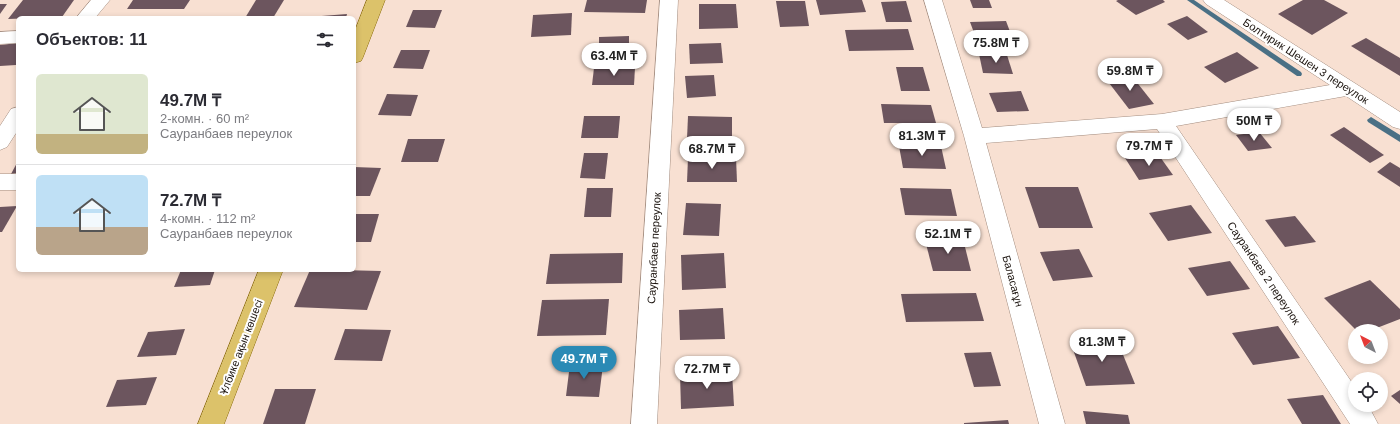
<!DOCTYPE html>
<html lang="ru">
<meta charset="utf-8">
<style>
body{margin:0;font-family:Arial,sans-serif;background:#f7f7f7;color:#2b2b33;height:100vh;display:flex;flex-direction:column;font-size:15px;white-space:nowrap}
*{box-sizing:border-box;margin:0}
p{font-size:13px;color:#7c7c81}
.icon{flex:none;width:22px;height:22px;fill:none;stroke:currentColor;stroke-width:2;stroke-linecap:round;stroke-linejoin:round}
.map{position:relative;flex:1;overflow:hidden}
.sheet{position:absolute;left:16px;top:16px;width:340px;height:256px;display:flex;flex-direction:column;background:#fff;border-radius:6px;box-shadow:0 2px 6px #0003}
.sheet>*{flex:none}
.needle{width:26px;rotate:318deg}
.tools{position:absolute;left:1348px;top:324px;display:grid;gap:8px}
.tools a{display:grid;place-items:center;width:40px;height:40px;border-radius:50%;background:#fff;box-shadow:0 2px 6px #0003;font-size:20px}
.price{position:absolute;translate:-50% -34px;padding:0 9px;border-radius:14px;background:#fff;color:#222;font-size:13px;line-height:26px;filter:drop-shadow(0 1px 2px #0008)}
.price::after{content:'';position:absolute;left:50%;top:24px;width:12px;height:9px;margin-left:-6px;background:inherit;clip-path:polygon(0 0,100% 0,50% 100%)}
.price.selected{background:#2a8ab5;color:#fff}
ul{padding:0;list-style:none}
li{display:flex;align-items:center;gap:12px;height:100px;padding:0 20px}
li+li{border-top:1px solid #e1e1e2}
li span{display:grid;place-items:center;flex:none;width:112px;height:80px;border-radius:6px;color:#555}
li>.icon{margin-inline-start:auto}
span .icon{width:48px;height:48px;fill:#fffc;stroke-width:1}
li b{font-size:17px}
h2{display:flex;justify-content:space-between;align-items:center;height:48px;padding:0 20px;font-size:17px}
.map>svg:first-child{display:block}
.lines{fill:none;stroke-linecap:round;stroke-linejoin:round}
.stream{fill:#4a7085;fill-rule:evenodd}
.building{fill:#6c555e}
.minor-casing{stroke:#a28c7f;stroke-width:1}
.major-casing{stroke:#896a08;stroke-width:1}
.minor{fill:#fff;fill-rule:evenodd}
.major{fill:#dcc26a;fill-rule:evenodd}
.labels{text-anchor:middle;stroke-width:4;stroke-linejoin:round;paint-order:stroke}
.street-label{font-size:11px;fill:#1a120d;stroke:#fff}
</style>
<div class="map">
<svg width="1400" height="424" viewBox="0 0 1400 424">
<rect width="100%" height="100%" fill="#f8e0d2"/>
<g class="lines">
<g class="stream">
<path d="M 1187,0 L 1194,0 L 1301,72 L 1302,74 L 1301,76 L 1297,76 Z"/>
<path d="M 1371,117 L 1400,135 L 1400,142 L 1368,122 L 1367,120 Z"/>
</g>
</g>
<g class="building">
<path d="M 23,0 L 74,0 L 62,17 L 8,19 Z"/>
<path d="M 133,0 L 190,0 L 184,9 L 127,9 Z"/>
<path d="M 256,0 L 284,0 L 273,18 L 245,18 Z"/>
<path d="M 587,0 L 647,0 L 645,13 L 584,12 Z"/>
<path d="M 816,0 L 862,0 L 866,12 L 820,15 Z"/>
<path d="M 970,0 L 989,0 L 992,8 L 973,8 Z"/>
<path d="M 1118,0 L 1163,0 L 1165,2 L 1136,15 L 1116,1 Z"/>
<path d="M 1303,0 L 1324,0 L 1348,13 L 1312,35 L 1278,14 Z"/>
<path d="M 776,1 L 805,1 L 809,26 L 780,27 Z"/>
<path d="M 906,1 L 912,22 L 886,22 L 881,2 Z"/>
<path d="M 0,4 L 7,4 L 0,14 Z"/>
<path d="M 699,4 L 736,4 L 738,28 L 699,29 Z"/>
<path d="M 413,10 L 442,10 L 435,28 L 406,27 Z"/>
<path d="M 572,13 L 571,35 L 531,37 L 533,15 Z"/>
<path d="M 347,14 L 346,18 L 309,18 L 309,17 Z"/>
<path d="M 1187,16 L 1208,32 L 1188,40 L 1167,24 Z"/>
<path d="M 1006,21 L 1012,37 L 976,38 L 970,22 Z"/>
<path d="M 908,29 L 914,50 L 849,51 L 845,30 Z"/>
<path d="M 629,36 L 629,54 L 599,56 L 599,37 Z"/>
<path d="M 1366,38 L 1400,58 L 1400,76 L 1351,46 Z"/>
<path d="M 18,43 L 18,62 L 16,65 L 0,66 L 0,45 Z"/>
<path d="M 721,43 L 723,63 L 690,64 L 689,44 Z"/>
<path d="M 401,50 L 430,50 L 423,69 L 393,68 Z"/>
<path d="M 1237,52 L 1259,68 L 1225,83 L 1204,67 Z"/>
<path d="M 979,54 L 1007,55 L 1013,74 L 983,73 Z"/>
<path d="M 896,67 L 923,67 L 930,91 L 901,91 Z"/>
<path d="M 594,68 L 635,68 L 634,85 L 592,85 Z"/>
<path d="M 714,75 L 716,96 L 687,98 L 685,76 Z"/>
<path d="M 1131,75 L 1154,104 L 1129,109 L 1106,79 Z"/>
<path d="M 1021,91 L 1029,111 L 997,112 L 989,93 Z"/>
<path d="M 387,94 L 418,95 L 411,116 L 378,115 Z"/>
<path d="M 881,104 L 931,105 L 936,123 L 884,123 Z"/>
<path d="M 584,116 L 620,116 L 618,138 L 581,138 Z"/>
<path d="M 688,116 L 732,117 L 732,140 L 687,139 Z"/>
<path d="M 1344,127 L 1384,155 L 1370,163 L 1330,135 Z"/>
<path d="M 1259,132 L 1272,148 L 1248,151 L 1236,135 Z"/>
<path d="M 408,139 L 445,139 L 438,162 L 401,162 Z"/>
<path d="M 899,146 L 941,146 L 946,169 L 903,168 Z"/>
<path d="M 584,153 L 608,153 L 605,179 L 580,178 Z"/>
<path d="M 1158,154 L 1173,175 L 1139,180 L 1125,158 Z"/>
<path d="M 736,157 L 737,182 L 687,182 L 688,158 Z"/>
<path d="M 18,161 L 18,173 L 11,174 Z"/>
<path d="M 1390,162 L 1400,168 L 1400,187 L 1377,172 Z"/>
<path d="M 354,167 L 381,168 L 370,196 L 354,196 Z"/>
<path d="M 1025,187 L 1078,187 L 1093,228 L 1039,228 Z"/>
<path d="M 587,188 L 613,188 L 611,217 L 584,217 Z"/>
<path d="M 900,188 L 951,189 L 957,216 L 905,215 Z"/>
<path d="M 686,203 L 721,204 L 719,236 L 683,235 Z"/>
<path d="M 1191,205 L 1212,233 L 1168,241 L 1149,213 Z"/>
<path d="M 17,206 L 2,232 L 0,232 L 0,207 Z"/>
<path d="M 354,214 L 379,214 L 371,242 L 354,242 Z"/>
<path d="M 1295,216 L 1316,242 L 1285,247 L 1265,220 Z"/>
<path d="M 963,239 L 971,271 L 933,271 L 925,240 Z"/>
<path d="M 1079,249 L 1093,277 L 1053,281 L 1040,252 Z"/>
<path d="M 623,253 L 622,283 L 546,284 L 550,254 Z"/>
<path d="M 724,253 L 726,288 L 682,290 L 681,255 Z"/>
<path d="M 1230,261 L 1250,289 L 1207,296 L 1188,268 Z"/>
<path d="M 181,270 L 215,270 L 210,285 L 174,287 Z"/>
<path d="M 310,270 L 340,270 L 381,271 L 367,310 L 294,307 Z"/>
<path d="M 1370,280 L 1400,309 L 1400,319 L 1369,331 L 1357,331 L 1324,298 Z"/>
<path d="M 976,293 L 984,321 L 906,322 L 901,294 Z"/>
<path d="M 609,299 L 606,335 L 537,336 L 542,300 Z"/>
<path d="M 723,308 L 725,339 L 680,340 L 679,310 Z"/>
<path d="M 1278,326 L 1300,358 L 1253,365 L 1232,333 Z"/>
<path d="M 185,329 L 176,355 L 137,357 L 148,332 Z"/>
<path d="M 345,329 L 391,330 L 382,361 L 334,360 Z"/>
<path d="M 1117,340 L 1135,384 L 1086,386 L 1070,341 Z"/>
<path d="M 991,352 L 1001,386 L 974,387 L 964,353 Z"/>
<path d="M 570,364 L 603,365 L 599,397 L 566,396 Z"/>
<path d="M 732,372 L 734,406 L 681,409 L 680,374 Z"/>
<path d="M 157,377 L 146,405 L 106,407 L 117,380 Z"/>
<path d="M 275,389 L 316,389 L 305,424 L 263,424 Z"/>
<path d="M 1400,390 L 1400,404 L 1391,396 Z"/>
<path d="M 1323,395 L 1341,424 L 1302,424 L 1287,399 Z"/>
<path d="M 1083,411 L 1128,415 L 1130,424 L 1086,424 Z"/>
<path d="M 1008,420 L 1009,424 L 964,424 L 964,423 Z"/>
</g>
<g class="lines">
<g class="minor-casing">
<g id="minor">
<path d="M 91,0 L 110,0 L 95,18 L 76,18 Z"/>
<path d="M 660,0 L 678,0 L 657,424 L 631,424 Z"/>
<path d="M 924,0 L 942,0 L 982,128 L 1162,114 L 1330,85 L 1206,4 L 1203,0 L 1224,0 L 1400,112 L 1400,129 L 1393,127 L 1346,96 L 1176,126 L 1355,387 L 1355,405 L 1368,405 L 1378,424 L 1350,424 L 1157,129 L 986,143 L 1065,424 L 1039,424 L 964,136 Z"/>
<path d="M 18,31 L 18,43 L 0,44 L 0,32 Z"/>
<path d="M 18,107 L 18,130 L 7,147 L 0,150 L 0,126 L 11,109 Z"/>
<rect x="0" y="174" width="18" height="16"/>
</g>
</g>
<g class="major-casing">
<g id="major">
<path d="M 367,0 L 385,0 L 363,57 L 361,61 L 354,63 L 354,33 Z"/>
<path d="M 259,270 L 283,270 L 224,424 L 198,424 Z"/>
</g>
</g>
<use href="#minor" class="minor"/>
<use href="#major" class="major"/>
</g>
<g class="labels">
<g class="street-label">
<text transform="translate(1306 61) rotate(33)" y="4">Болтирик Шешен 3 переулок</text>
<text transform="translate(654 248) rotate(-87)" y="4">Сауранбаев переулок</text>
<text transform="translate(1264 273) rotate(56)" y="4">Сауранбаев 2 переулок</text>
<text transform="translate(1013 281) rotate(75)" y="4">Баласағұн</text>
<text transform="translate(241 347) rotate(-69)" y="4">Ұлбике ақын көшесі</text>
</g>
</g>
</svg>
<div class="tools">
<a><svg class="needle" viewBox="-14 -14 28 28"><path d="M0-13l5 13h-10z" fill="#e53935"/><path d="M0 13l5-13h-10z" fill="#7c7c81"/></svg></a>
<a><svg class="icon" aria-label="locate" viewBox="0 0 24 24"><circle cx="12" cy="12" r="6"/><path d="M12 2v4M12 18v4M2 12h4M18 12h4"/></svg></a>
</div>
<b class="price" style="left:996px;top:64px">75.8M ₸</b>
<b class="price" style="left:614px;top:77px">63.4M ₸</b>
<b class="price" style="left:1130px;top:92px">59.8M ₸</b>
<b class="price" style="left:1254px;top:142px">50M ₸</b>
<b class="price" style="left:922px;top:157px">81.3M ₸</b>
<b class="price" style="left:1149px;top:167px">79.7M ₸</b>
<b class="price" style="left:712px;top:170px">68.7M ₸</b>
<b class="price" style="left:948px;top:255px">52.1M ₸</b>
<b class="price" style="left:1102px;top:363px">81.3M ₸</b>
<b class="price selected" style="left:584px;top:380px">49.7M ₸</b>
<b class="price" style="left:707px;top:390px">72.7M ₸</b>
<section class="sheet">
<h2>Объектов: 11<svg class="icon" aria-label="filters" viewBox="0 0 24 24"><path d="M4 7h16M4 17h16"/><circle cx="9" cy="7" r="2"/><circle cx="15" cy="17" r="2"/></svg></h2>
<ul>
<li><span style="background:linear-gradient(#dfe7d0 75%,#c2b280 0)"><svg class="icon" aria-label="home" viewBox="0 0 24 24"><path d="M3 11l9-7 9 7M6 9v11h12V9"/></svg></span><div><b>49.7M ₸</b><p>2-комн. · 60 m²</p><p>Сауранбаев переулок</p></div></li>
<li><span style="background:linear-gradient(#bfe0f5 65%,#b9a48a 0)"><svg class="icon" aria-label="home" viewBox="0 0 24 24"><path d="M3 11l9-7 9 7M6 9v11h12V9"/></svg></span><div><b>72.7M ₸</b><p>4-комн. · 112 m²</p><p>Сауранбаев переулок</p></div></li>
</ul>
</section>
</div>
